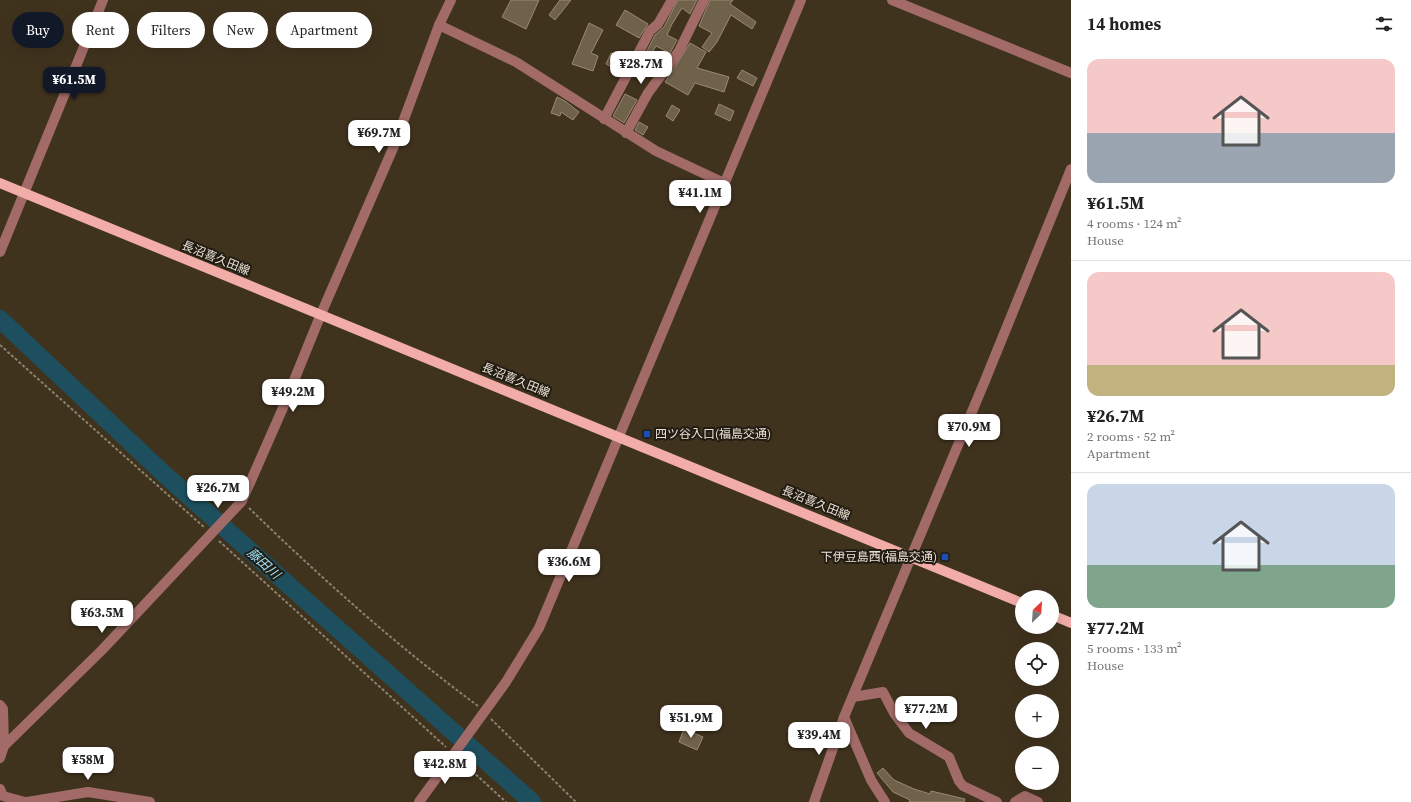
<!DOCTYPE html>
<meta charset="utf-8">
<style>
body{margin:0;font-family:"Source Serif 4","Noto Sans JP",serif;background:#f6f6f6;color:#222;height:100vh;display:flex;flex-direction:column;font-size:15px;white-space:nowrap}
*{box-sizing:border-box;margin:0}
p{font-size:13px;color:#767676}
.icon{flex:none;width:22px;height:22px;fill:none;stroke:currentColor;stroke-width:2;stroke-linecap:round;stroke-linejoin:round}
.map{position:relative;flex:1;overflow:hidden}
.sheet{display:flex;flex-direction:column;background:#fff;width:340px}
.sheet>*{flex:none}
.banner{position:absolute;left:12px;top:12px;width:380px;height:36px;display:flex;gap:8px}
.needle{width:26px;rotate:25deg}
.controls{position:absolute;left:1015px;top:590px;display:grid;gap:8px}
.controls a{display:grid;place-items:center;width:44px;height:44px;border-radius:50%;background:#fff;box-shadow:0 4px 16px #0002;font-size:20px}
.price{position:absolute;translate:-50% -34px;padding:0 9px;border-radius:8px;background:#fff;color:#222;font-size:13px;line-height:26px;filter:drop-shadow(0 1px 2px #0008)}
.price::after{content:'';position:absolute;left:50%;top:24px;width:12px;height:9px;margin-left:-6px;background:inherit;clip-path:polygon(0 0,100% 0,50% 100%)}
.price.selected{background:#111827;color:#fff}
ul{padding:0;list-style:none}
li{display:grid;align-content:center;gap:8px;height:212px;padding:0 16px}
li+li{border-top:1px solid #e0e0e0}
li span{display:grid;place-items:center;height:124px;border-radius:12px;color:#555}
li>.icon{margin-inline-start:auto}
span .icon{width:72px;height:72px;fill:#fffc;stroke-width:1}
li b{font-size:17px}
h2{display:flex;justify-content:space-between;align-items:center;height:48px;padding:0 16px;font-size:17px}
.pill{padding:0 14px;border-radius:18px;background:#fff;box-shadow:0 4px 16px #0002;font-size:14px;line-height:36px}
.pill.selected{background:#111827;color:#fff}
main{display:flex;flex:1;min-height:0}
.map>svg:first-child{display:block}
.lines{fill:none;stroke-linecap:round;stroke-linejoin:round}
.river{stroke:#1d4f5f;stroke-width:18}
.building{fill:#70614b;stroke:#998972}
.path{stroke:#8c8270;stroke-width:2;stroke-dasharray:3 2;stroke-linecap:butt}
.minor{stroke:#a26b68;stroke-width:10}
.major{stroke:#f2ada9;stroke-width:10}
.transit-dot{fill:#1a4fb4;stroke:#221c13;stroke-width:1.5}
.labels{text-anchor:middle;stroke-width:4;stroke-linejoin:round;paint-order:stroke}
.street-label{font-size:12px;fill:#e9e1d4;stroke:#221c13}
.poi-label{font-size:12px;fill:#e9e1d4;stroke:#221c13;text-anchor:start}
.water-label{font-size:13px;font-style:italic;fill:#9ce2fb;stroke:#221c13}
</style>
<main>
<div class="map">
<svg width="1071" height="802" viewBox="0 0 1071 802">
<rect width="100%" height="100%" fill="#40331e"/>
<g class="lines">
<path class="river" d="M 0,319 L 164,474 L 532,802"/>
</g>
<g class="building">
<path d="M 511,0 L 539,0 L 526,29 L 502,17 Z"/>
<path d="M 560,0 L 571,0 L 555,20 L 549,15 Z"/>
<path d="M 678,0 L 697,0 L 690,14 L 682,8 L 672,24 L 667,35 L 677,40 L 670,53 L 656,46 L 644,67 L 640,65 L 655,35 L 664,27 Z"/>
<path d="M 710,0 L 733,0 L 730,4 L 756,22 L 752,29 L 731,15 L 717,42 L 709,52 L 702,47 L 712,33 L 699,26 Z"/>
<path d="M 625,10 L 648,24 L 639,38 L 616,25 Z"/>
<path d="M 589,23 L 603,30 L 591,53 L 598,56 L 593,71 L 572,64 Z"/>
<path d="M 690,43 L 706,52 L 697,68 L 729,77 L 724,92 L 695,83 L 688,95 L 665,82 Z"/>
<path d="M 611,53 L 627,61 L 621,72 L 606,64 Z"/>
<path d="M 742,70 L 757,78 L 753,86 L 737,78 Z"/>
<path d="M 625,94 L 637,100 L 624,123 L 613,116 Z"/>
<path d="M 557,97 L 565,101 L 579,112 L 573,120 L 561,112 L 560,116 L 551,113 Z"/>
<path d="M 719,104 L 734,111 L 730,121 L 715,114 Z"/>
<path d="M 672,105 L 680,110 L 673,121 L 666,116 Z"/>
<path d="M 639,122 L 648,127 L 643,135 L 635,130 Z"/>
<path d="M 684,729 L 703,737 L 697,750 L 679,742 Z"/>
<path d="M 883,768 L 894,780 L 914,789 L 930,794 L 931,791 L 965,799 L 964,802 L 909,802 L 910,800 L 893,792 L 877,773 Z"/>
</g>
<g class="lines">
<g class="path">
<path d="M 0,345 L 205,528"/>
<path d="M 249,508 C 321,578 397,646 478,706"/>
<path d="M 219,541 L 446,747"/>
<path d="M 491,719 L 576,802"/>
<path d="M 461,761 L 506,802"/>
</g>
<g class="minor">
<path d="M 892,0 L 1071,73"/>
<path d="M 439,25 L 516,62 L 656,151 L 724,183"/>
<path d="M 604,119 L 650,31 L 658,24 L 672,0"/>
<path d="M 626,133 L 648,93 L 679,51 L 704,0"/>
<path d="M 0,252 L 103,0"/>
<path d="M 853,697 L 883,692 L 894,713 L 909,733 L 949,757 L 959,781 L 963,786 L 997,802"/>
<path d="M 0,705 L 3,709 L 4,746 L 0,758"/>
<path d="M 844,717 L 871,780 L 885,802"/>
<path d="M 4,746 L 102,650 L 242,501 L 282,410 L 321,314 L 394,146 L 439,25 L 451,0"/>
<path d="M 0,789 L 3,796 L 25,802"/>
<path d="M 27,802 L 88,792 L 150,802"/>
<path d="M 419,802 L 506,682 L 539,628 L 801,0"/>
<path d="M 814,802 L 844,717 L 984,383 L 1071,169"/>
<path d="M 1015,802 L 1025,796 L 1038,802"/>
</g>
<g class="major">
<path d="M 0,183 L 1022,603"/>
<path d="M 1052,615 L 1071,623"/>
</g>
</g>
<g class="transit-dot">
<rect x="643" y="430" width="8" height="8" rx="2"/>
<rect x="941" y="553" width="8" height="8" rx="2"/>
</g>
<g class="labels">
<g class="street-label">
<text transform="translate(216 258) rotate(22)" y="4">長沼喜久田線</text>
<text transform="translate(516 380) rotate(22)" y="4">長沼喜久田線</text>
<text transform="translate(816 503) rotate(22)" y="4">長沼喜久田線</text>
</g>
<g class="poi-label">
<text x="655" y="438">四ツ谷入口(福島交通)</text>
<text x="937" y="561" text-anchor="end">下伊豆島西(福島交通)</text>
</g>
<g class="water-label">
<text transform="translate(264 563) rotate(42)" y="5">藤田川</text>
</g>
</g>
</svg>
<div class="controls">
<a><svg class="needle" viewBox="-14 -14 28 28"><path d="M0-13l5 13h-10z" fill="#e53935"/><path d="M0 13l5-13h-10z" fill="#767676"/></svg></a>
<a><svg class="icon" aria-label="locate" viewBox="0 0 24 24"><circle cx="12" cy="12" r="6"/><path d="M12 2v4M12 18v4M2 12h4M18 12h4"/></svg></a>
<a>+</a>
<a>−</a>
</div>
<b class="price" style="left:641px;top:85px">¥28.7M</b>
<b class="price selected" style="left:74px;top:101px">¥61.5M</b>
<b class="price" style="left:379px;top:154px">¥69.7M</b>
<b class="price" style="left:700px;top:214px">¥41.1M</b>
<b class="price" style="left:293px;top:413px">¥49.2M</b>
<b class="price" style="left:969px;top:448px">¥70.9M</b>
<b class="price" style="left:218px;top:509px">¥26.7M</b>
<b class="price" style="left:569px;top:583px">¥36.6M</b>
<b class="price" style="left:102px;top:634px">¥63.5M</b>
<b class="price" style="left:926px;top:730px">¥77.2M</b>
<b class="price" style="left:691px;top:739px">¥51.9M</b>
<b class="price" style="left:819px;top:756px">¥39.4M</b>
<b class="price" style="left:88px;top:781px">¥58M</b>
<b class="price" style="left:445px;top:785px">¥42.8M</b>
<div class="banner">
<a class="pill selected">Buy</a>
<a class="pill">Rent</a>
<a class="pill">Filters</a>
<a class="pill">New</a>
<a class="pill">Apartment</a>
</div>
</div>
<section class="sheet">
<h2>14 homes<svg class="icon" aria-label="filters" viewBox="0 0 24 24"><path d="M4 7h16M4 17h16"/><circle cx="9" cy="7" r="2"/><circle cx="15" cy="17" r="2"/></svg></h2>
<ul>
<li><span style="background:linear-gradient(#f6c9c9 60%,#9aa5b1 0)"><svg class="icon" aria-label="home" viewBox="0 0 24 24"><path d="M3 11l9-7 9 7M6 9v11h12V9"/></svg></span><div><b>¥61.5M</b><p>4 rooms · 124 m²</p><p>House</p></div></li>
<li><span style="background:linear-gradient(#f6c9c9 75%,#c2b280 0)"><svg class="icon" aria-label="home" viewBox="0 0 24 24"><path d="M3 11l9-7 9 7M6 9v11h12V9"/></svg></span><div><b>¥26.7M</b><p>2 rooms · 52 m²</p><p>Apartment</p></div></li>
<li><span style="background:linear-gradient(#c9d6e8 65%,#7fa58c 0)"><svg class="icon" aria-label="home" viewBox="0 0 24 24"><path d="M3 11l9-7 9 7M6 9v11h12V9"/></svg></span><div><b>¥77.2M</b><p>5 rooms · 133 m²</p><p>House</p></div></li>
</ul>
</section>
</main>
